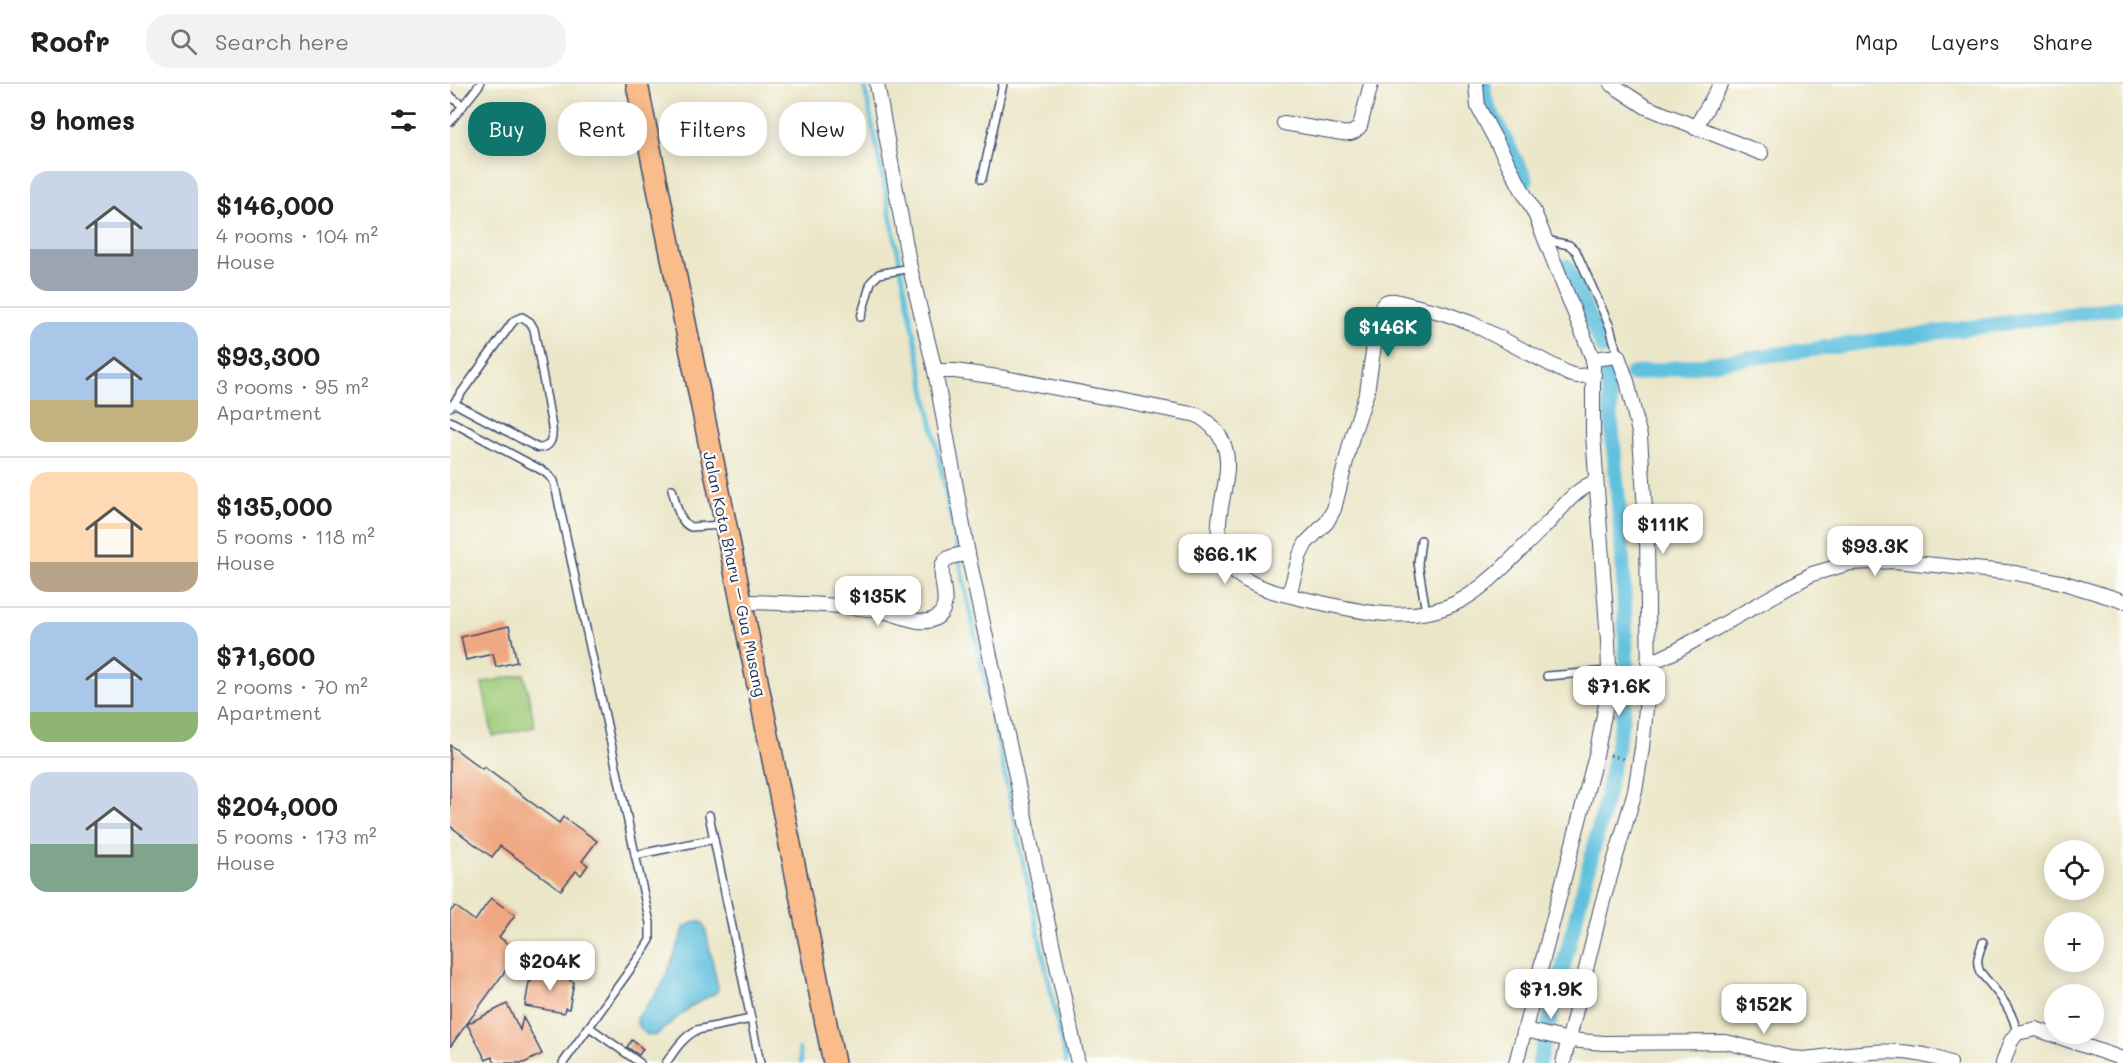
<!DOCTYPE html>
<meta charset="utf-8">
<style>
body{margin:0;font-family:Mali,sans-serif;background:#f2f2f2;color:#202124;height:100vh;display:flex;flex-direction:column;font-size:22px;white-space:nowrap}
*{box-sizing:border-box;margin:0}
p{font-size:20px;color:#757577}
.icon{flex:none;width:33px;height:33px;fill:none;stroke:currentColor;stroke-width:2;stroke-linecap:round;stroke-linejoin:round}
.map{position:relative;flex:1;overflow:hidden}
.details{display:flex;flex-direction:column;background:#fff;width:450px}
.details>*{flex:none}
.hud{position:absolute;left:18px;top:18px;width:570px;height:54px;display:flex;gap:12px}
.tools{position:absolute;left:1594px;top:756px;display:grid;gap:12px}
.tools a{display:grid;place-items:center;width:60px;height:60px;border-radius:50%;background:#fff;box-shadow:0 3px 15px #0003;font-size:30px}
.price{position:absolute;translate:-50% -51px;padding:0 14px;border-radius:12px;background:#fff;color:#222;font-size:20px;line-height:39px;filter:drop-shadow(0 2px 3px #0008)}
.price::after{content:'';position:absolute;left:50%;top:36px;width:18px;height:14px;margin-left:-9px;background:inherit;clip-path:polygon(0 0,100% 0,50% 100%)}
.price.current{background:#0f766e;color:#fff}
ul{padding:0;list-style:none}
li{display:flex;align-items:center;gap:18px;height:150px;padding:0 30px}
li+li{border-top:2px solid #e0e0e0}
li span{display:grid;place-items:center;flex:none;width:168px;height:120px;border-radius:18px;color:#555}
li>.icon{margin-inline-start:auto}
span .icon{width:72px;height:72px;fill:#fffc;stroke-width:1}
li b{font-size:26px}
h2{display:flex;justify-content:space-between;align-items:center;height:72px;padding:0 30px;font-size:26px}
.tag{padding:0 21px;border-radius:24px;background:#fff;box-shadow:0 3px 15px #0003;font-size:21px;line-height:54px}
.tag.current{background:#0f766e;color:#fff}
header{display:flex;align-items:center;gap:36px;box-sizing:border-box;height:84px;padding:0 30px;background:#fff;border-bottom:2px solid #e0e0e0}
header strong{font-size:28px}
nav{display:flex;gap:33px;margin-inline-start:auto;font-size:21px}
.search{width:420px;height:54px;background:#f2f2f2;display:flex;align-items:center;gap:15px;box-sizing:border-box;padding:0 21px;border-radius:24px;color:#757577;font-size:22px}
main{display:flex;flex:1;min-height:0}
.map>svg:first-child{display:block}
.green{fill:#9ecb78;stroke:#5c7d6b;stroke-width:1.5}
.water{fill:#60c1de;stroke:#3e789e;stroke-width:1.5}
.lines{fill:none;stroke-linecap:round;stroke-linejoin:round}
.stream{stroke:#60c1de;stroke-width:4.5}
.canal{stroke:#60c1de;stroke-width:15}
.building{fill:#efa882}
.lane-casing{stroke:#3a4a6e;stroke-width:10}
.street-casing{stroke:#3a4a6e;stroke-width:16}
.primary-casing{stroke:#3a4a6e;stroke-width:24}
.path{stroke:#3a4a6e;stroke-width:3;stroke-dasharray:1.5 4.5;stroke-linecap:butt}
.lane{stroke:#fff;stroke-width:7}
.street{stroke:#fff;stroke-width:14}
.primary{stroke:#f9bc8a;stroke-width:21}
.labels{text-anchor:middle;stroke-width:4.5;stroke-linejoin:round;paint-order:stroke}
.street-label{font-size:16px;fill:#1b2f5e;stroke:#fdfcf7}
</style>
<header>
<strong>Roofr</strong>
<div class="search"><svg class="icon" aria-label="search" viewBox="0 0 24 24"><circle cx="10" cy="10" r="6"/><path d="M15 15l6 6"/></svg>Search here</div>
<nav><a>Map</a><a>Layers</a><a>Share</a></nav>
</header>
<main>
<section class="details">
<h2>9 homes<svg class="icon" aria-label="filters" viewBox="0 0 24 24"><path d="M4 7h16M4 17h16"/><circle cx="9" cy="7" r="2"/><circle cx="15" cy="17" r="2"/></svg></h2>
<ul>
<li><span style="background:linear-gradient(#c9d6e8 65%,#9aa5b1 0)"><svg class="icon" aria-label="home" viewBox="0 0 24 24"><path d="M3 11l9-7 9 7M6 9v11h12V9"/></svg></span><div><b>$146,000</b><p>4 rooms · 104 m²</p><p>House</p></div></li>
<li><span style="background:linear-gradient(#a9c7e8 65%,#c2b280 0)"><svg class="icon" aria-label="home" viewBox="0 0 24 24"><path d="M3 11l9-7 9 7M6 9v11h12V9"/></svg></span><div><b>$93,300</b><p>3 rooms · 95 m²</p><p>Apartment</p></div></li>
<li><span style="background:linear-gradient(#ffd9b3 75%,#b9a48a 0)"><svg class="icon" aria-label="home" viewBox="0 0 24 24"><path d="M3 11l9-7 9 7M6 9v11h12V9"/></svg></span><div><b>$135,000</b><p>5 rooms · 118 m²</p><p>House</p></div></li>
<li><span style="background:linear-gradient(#a9c7e8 75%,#8fb573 0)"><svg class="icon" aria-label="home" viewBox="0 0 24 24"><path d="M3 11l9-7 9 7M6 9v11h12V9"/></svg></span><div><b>$71,600</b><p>2 rooms · 70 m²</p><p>Apartment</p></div></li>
<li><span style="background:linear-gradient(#c9d6e8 60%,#7fa58c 0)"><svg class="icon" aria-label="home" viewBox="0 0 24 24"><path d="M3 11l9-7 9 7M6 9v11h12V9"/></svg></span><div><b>$204,000</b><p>5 rooms · 173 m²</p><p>House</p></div></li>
</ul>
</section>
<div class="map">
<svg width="1673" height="979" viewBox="0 0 1673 979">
<rect width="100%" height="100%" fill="#fdfcf7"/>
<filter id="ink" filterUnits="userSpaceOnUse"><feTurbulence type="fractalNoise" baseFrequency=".0167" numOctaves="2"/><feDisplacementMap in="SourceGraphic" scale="12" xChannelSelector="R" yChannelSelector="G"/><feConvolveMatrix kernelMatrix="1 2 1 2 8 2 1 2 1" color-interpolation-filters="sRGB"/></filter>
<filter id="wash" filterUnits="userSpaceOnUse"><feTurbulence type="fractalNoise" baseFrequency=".008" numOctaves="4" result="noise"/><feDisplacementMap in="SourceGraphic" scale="24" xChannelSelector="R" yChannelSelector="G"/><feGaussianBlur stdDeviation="1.35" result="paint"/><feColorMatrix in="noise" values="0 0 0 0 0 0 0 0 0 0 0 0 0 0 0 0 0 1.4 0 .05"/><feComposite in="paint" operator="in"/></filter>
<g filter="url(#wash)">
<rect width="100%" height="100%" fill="#ebe6c8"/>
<path class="green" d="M 74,590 L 85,643 L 43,652 L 32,599 Z"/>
<path class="water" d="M 246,837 L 253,839 L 255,843 L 268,904 L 267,908 L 240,923 L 205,952 L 197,951 L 187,940 L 187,934 L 212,902 L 235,843 Z"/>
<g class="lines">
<g class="stream">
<path d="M 414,0 L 513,494 L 616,979"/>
<path d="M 349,965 L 351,979"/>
</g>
<g class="canal">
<path d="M 1034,0 L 1034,10 L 1038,22 L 1076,96"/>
<path d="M 1117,182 L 1153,264"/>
<path d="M 1182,290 L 1673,223"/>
<path d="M 1089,979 L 1155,719 L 1172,637 L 1177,590 L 1172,460 L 1157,286"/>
</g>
</g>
<g id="blocks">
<g class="building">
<path d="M 59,542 L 67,578 L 46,583 L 43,570 L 16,576 L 11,553 Z"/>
<path d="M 0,661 L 32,685 L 34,683 L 109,739 L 113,733 L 147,757 L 132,777 L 138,781 L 131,791 L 126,787 L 111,806 L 50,762 L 42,773 L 0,742 Z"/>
<path d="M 41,814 L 65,831 L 49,853 L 69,868 L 0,963 L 0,828 L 5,822 L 25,837 Z"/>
<path d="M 88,886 L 121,891 L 120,897 L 124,898 L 119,925 L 115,924 L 114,929 L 75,922 L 79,898 L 81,898 L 83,891 L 87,892 Z"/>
<path d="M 57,920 L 70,946 L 73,933 L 92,970 L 74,979 L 45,979 L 42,973 L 36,976 L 17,940 Z"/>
<path d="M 182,956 L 193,965 L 189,971 L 177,963 Z"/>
</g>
</g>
</g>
<g filter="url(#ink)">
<use href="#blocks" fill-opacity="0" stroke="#3a4a6e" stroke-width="1.5"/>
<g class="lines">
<g class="lane-casing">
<g id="lane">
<path d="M 0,12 L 13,22"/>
<path d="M 0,38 L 30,0"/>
<path d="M 532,95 L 553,0"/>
<path d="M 1096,156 L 1119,161 L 1126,167 L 1160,243 L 1168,272"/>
<path d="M 411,233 L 421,198 L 429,190 L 460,184"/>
<path d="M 0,323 L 4,319 L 62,239 L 65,236 L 72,233 L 80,238 L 84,245 L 102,343 C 103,355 101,364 88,364 L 4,319"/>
<path d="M 0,337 L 95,388 L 104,397 L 200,839 L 200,856 L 192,869 L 113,979"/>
<path d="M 222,405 C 226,418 228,438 241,443 L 272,441"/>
<path d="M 971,456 L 968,479 L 976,528"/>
<path d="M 1097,592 L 1159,587"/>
<path d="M 259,731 L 310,979"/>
<path d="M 185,771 L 264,755"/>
<path d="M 1533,858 C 1529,870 1525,877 1530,888 C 1547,908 1562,923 1567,949"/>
<path d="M 139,943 L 190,979"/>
<path d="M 216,979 C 225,966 233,953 247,946 L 301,935"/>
</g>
</g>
<g class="street-casing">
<g id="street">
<path d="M 427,0 L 460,184 L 485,287 L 518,470 L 628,979"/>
<path d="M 1026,0 L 1028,23 L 1085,130 L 1143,275 L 1168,272 L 1177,297 L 1190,353 L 1197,454 L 1199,595 L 1192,664 L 1185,707 L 1152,820 L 1113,979"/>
<path d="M 1161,0 L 1196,23 L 1311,69"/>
<path d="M 834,39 L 892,49 C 901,50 904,49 910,42 L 921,0"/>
<path d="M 1245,44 L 1271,0"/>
<path d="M 485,287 L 505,287 L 555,294 L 747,331 C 807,367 756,419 772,468 C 775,474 776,479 780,484 C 803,507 842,512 872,519 C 915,529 964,539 1006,519 C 1039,503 1071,464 1098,439 C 1112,424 1126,404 1146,398"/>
<path d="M 839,511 L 850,471 L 856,459 L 877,438 L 884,425 L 902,353 L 917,308 L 929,228 C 933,219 936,216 945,217 L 993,229 L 1021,239 L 1119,290 L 1127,292 L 1144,291"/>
<path d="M 292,519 L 303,518 C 347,520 392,520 436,528 C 450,531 470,542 484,535 C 508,523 482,487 496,476 C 501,471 511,471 518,470"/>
<path d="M 1198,577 L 1209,575 L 1224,568 L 1362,490 L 1400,479 L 1445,477 L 1565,489 L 1611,498 L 1673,517"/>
<path d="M 1075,946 L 1119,956 L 1154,959 L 1276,958 L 1340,974 L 1354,975 C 1403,970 1453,959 1500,979"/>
<path d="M 1066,979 L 1147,667 L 1157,615 L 1159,587 L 1158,557 L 1143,350 L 1143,275"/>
<path d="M 1553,979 L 1561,957 L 1567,949 L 1586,945 L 1673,975"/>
</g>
</g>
<g class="primary-casing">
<path id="primary" d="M 187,0 C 251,327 319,653 384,979"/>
</g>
<path class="path" d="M 1160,671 L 1176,676"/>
<use href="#lane" class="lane"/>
<use href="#street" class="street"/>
<use href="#primary" class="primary"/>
</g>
</g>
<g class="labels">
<g class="street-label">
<text transform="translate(285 490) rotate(78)" y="6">Jalan Kota Bharu – Gua Musang</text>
</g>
</g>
</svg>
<div class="tools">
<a><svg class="icon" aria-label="locate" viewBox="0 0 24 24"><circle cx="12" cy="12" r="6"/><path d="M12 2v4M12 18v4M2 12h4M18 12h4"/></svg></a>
<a>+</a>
<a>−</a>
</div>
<b class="price current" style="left:938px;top:274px">$146K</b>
<b class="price" style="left:1213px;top:471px">$111K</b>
<b class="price" style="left:1425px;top:493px">$93.3K</b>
<b class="price" style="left:775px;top:501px">$66.1K</b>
<b class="price" style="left:428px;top:543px">$135K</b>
<b class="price" style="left:1169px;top:633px">$71.6K</b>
<b class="price" style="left:100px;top:908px">$204K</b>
<b class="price" style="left:1101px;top:936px">$71.9K</b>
<b class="price" style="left:1314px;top:951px">$152K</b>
<div class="hud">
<a class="tag current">Buy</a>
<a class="tag">Rent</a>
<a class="tag">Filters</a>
<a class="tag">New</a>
</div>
</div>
</main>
